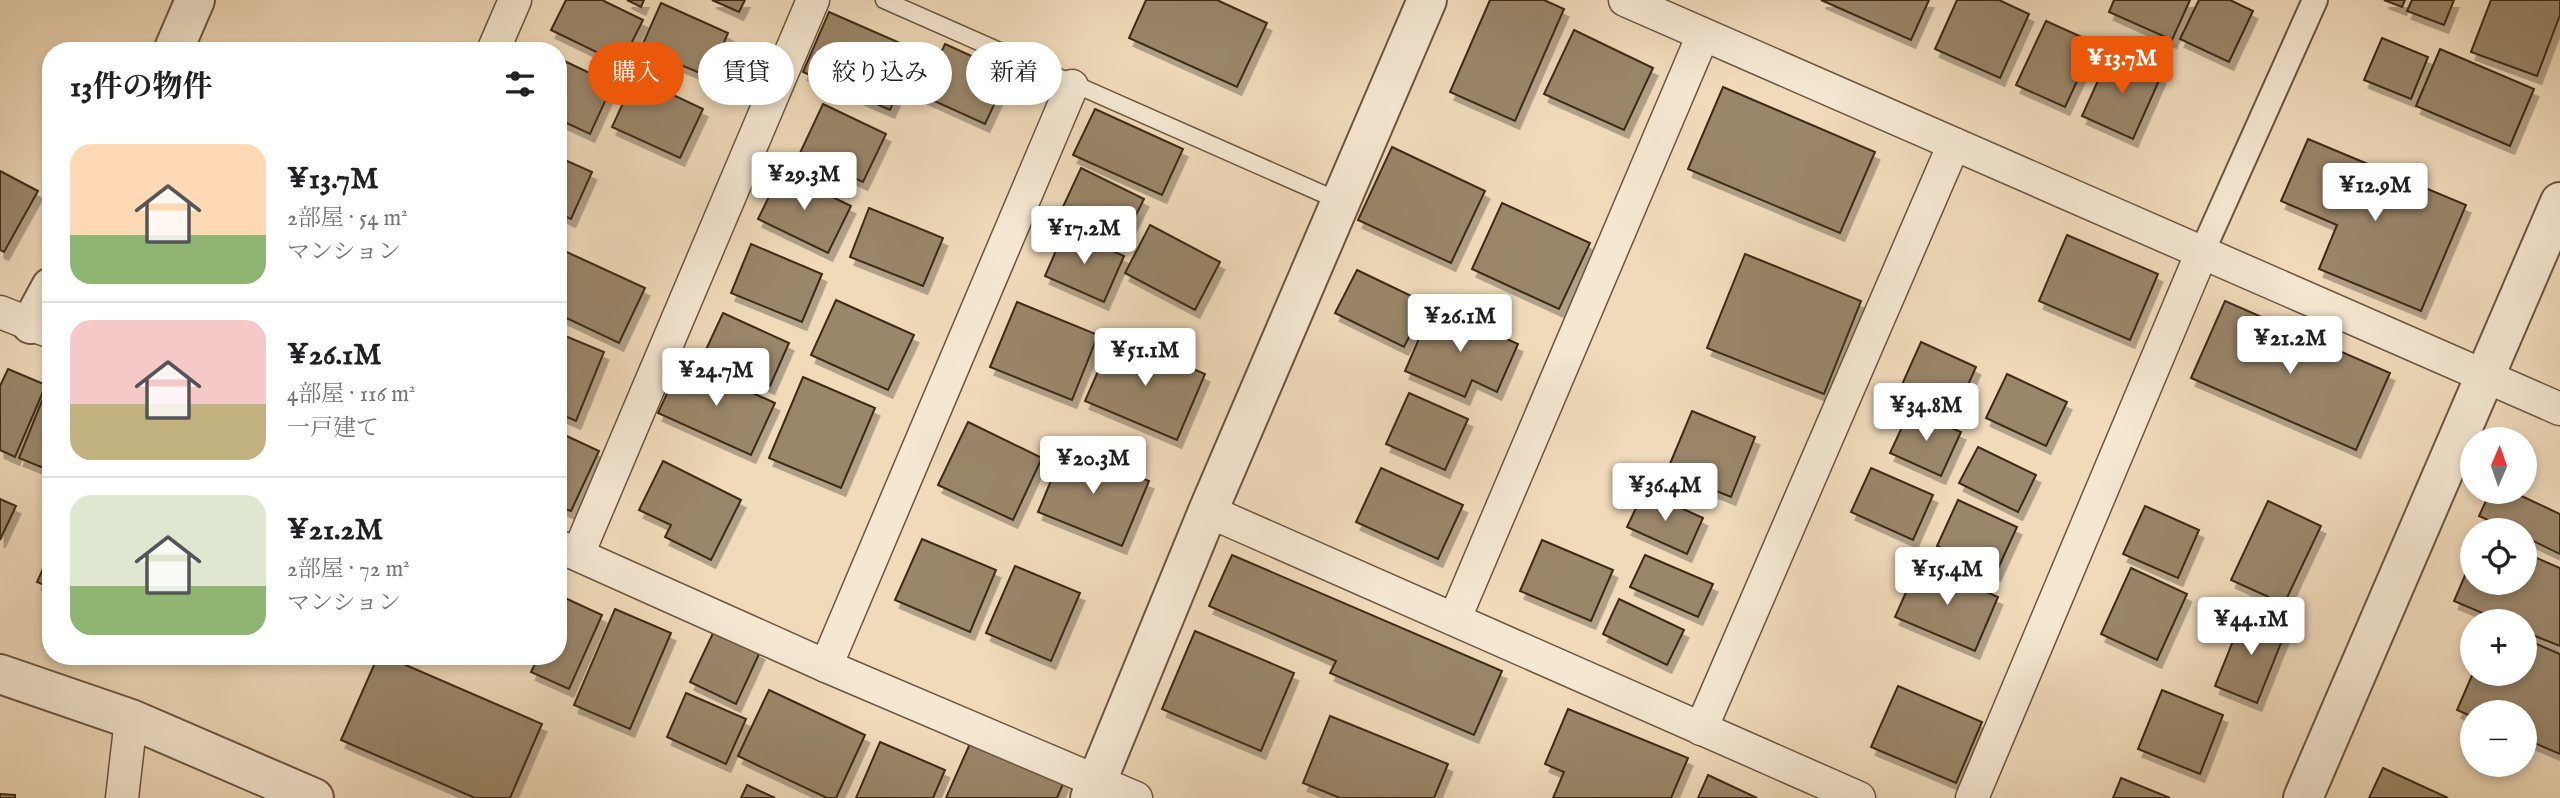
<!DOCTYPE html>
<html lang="ja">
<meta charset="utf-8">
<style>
body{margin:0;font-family:"IM FELL English","Noto Serif JP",serif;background:#f2f2f2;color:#202124;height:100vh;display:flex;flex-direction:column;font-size:26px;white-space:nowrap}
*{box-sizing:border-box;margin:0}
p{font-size:23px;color:#757577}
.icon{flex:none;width:38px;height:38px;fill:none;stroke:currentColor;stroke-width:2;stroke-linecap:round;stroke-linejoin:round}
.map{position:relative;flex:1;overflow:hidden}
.drawer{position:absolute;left:42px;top:42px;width:525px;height:623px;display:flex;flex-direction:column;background:#fff;border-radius:28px;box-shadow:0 4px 10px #0003}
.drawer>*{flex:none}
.top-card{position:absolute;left:588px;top:42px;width:665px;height:63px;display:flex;gap:14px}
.needle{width:46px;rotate:2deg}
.fabs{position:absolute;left:2460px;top:427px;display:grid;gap:14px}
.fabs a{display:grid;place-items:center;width:77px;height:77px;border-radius:50%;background:#fff;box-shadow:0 4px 10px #0003;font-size:35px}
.price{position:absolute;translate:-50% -60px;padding:0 16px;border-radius:7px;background:#fff;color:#222;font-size:23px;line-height:46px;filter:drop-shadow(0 2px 4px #0008)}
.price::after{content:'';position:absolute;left:50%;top:42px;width:21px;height:16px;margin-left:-10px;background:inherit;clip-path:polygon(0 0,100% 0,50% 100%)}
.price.current{background:#ea580c;color:#fff}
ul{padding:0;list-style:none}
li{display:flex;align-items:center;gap:21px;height:175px;padding:0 28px}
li+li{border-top:2px solid #e0e0e0}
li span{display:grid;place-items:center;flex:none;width:196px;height:140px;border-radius:21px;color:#555}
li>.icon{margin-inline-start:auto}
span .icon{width:84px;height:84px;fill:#fffc;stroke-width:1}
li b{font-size:30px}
h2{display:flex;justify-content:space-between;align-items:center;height:84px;padding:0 28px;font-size:30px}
.chip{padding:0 24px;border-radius:32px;background:#fff;box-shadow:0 4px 10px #0003;font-size:24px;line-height:63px}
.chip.current{background:#ea580c;color:#fff}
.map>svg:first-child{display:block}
.building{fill:#9a866b;stroke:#3d2a16;stroke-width:2;filter:url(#shadow)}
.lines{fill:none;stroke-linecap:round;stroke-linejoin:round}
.service-casing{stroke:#6a563f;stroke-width:19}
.pedestrian-casing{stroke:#6a563f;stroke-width:28}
.minor-casing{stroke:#6a563f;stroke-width:35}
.tertiary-casing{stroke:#6a563f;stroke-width:42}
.service{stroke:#f5e7d2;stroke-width:16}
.pedestrian{stroke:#f5e7d2;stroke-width:24}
.minor{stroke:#f5e7d2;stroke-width:32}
.tertiary{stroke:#f5e7d2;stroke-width:38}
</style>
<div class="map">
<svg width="2560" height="798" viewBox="0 0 2560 798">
<defs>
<filter id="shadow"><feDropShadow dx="4.5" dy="8" stdDeviation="0" flood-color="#0004"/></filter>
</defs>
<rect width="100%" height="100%" fill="#f0daba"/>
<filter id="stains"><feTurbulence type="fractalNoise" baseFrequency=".00286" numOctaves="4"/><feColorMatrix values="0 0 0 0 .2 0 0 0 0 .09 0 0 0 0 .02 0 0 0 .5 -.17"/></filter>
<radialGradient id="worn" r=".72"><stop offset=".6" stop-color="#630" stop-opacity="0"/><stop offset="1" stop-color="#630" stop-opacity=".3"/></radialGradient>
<g class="building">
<path d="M 566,0 L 602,0 L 643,20 L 621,64 L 551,30 Z"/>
<path d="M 627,0 L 644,0 L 641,7 Z"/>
<path d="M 712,0 L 745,0 L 739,12 Z"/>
<path d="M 1146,0 L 1217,0 L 1267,23 L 1237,87 L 1129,38 Z"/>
<path d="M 1490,0 L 1544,0 L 1564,9 L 1515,121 L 1450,92 Z"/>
<path d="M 1821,0 L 1929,0 L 1911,40 Z"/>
<path d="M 1957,0 L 1999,0 L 2029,14 L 2000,78 L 1935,49 Z"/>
<path d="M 2114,0 L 2190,0 L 2172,40 L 2109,12 Z"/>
<path d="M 2199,0 L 2230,0 L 2253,11 L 2229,62 L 2180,39 Z"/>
<path d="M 2384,0 L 2405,0 L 2402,7 Z"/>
<path d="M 2412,0 L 2454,0 L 2444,25 L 2407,11 Z"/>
<path d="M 2491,0 L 2560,0 L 2560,15 L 2537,76 L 2471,52 Z"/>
<path d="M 661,3 L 728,33 L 709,77 L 641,48 Z"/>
<path d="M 829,12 L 916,50 L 890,110 L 803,72 Z"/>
<path d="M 2046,21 L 2095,43 L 2065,107 L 2016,85 Z"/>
<path d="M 1574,30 L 1653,68 L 1624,130 L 1544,94 Z"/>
<path d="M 2382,38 L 2428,57 L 2411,99 L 2364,80 Z"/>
<path d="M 945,44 L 1009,73 L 985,124 L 921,95 Z"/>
<path d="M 2440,49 L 2534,89 L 2510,146 L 2416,106 Z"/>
<path d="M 2110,54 L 2161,76 L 2133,139 L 2082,116 Z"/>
<path d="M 558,58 L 613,84 L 590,134 L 558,119 Z"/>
<path d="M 635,77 L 703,109 L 680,158 L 612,127 Z"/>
<path d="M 1723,87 L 1875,152 L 1840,233 L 1688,169 Z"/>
<path d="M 823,104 L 886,134 L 863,182 L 800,153 Z"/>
<path d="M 1095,109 L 1183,149 L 1162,195 L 1073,155 Z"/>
<path d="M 2308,139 L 2466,205 L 2421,311 L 2319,269 L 2337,225 L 2281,201 Z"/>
<path d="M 1392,147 L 1485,191 L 1451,263 L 1358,220 Z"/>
<path d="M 558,157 L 592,172 L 571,219 L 558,213 Z"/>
<path d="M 1081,168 L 1144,199 L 1123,241 L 1061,211 Z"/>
<path d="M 0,171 L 38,191 L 4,252 L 0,250 Z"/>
<path d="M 781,172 L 851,206 L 828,253 L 758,219 Z"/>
<path d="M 1502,203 L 1590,243 L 1559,309 L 1472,269 Z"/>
<path d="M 869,208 L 943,238 L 923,286 L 850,257 Z"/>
<path d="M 1150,225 L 1220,262 L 1195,310 L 1125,273 Z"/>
<path d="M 1065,230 L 1124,256 L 1104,302 L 1045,276 Z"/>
<path d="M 2067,235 L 2158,274 L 2130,340 L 2039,301 Z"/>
<path d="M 751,244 L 822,274 L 802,322 L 731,293 Z"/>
<path d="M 558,248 L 645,288 L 619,343 L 558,314 Z"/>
<path d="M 1745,254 L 1861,301 L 1824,394 L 1707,348 Z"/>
<path d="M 1357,270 L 1426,303 L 1404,347 L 1335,313 Z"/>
<path d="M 836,300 L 914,335 L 888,390 L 811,355 Z"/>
<path d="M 2225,301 L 2390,373 L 2356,450 L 2191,378 Z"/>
<path d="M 1017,302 L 1098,335 L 1072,400 L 990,367 Z"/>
<path d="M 1433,306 L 1518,344 L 1497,392 L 1472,380 L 1465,397 L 1405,371 Z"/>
<path d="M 723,313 L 789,343 L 770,386 L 703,356 Z"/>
<path d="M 558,333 L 604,352 L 576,421 L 558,413 Z"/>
<path d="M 1114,335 L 1205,374 L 1177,440 L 1085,401 Z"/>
<path d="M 1921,342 L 1976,367 L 1955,414 L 1900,389 Z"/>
<path d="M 682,361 L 775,403 L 751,455 L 658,413 Z"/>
<path d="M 8,369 L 46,385 L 15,457 L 0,450 L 0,386 Z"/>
<path d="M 2007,374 L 2067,402 L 2046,446 L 1986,418 Z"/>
<path d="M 803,377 L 875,408 L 841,488 L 769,458 Z"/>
<path d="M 48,386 L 51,387 L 51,471 L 19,458 Z"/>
<path d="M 1409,393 L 1468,419 L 1445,470 L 1386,444 Z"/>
<path d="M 1910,410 L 1961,432 L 1941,476 L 1890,453 Z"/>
<path d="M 1692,411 L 1755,437 L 1731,497 L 1667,471 Z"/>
<path d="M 968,422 L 1042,458 L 1013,520 L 938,485 Z"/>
<path d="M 558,432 L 599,451 L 571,511 L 558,506 Z"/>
<path d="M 1065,447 L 1149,481 L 1122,546 L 1038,512 Z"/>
<path d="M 1978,447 L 2036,475 L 2018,512 L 1959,483 Z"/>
<path d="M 663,461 L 741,500 L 711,560 L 665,537 L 671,525 L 639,510 Z"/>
<path d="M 1381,468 L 1463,505 L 1438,559 L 1356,522 Z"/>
<path d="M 1871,468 L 1933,495 L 1913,540 L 1851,512 Z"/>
<path d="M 1644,491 L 1703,518 L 1687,554 L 1627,527 Z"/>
<path d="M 2490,492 L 2513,492 L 2560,514 L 2560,554 L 2525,537 L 2525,530 L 2510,530 L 2479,516 Z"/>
<path d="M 0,499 L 16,506 L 0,540 Z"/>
<path d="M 1958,500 L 2017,527 L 1996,573 L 1937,546 Z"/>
<path d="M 2268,501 L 2321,526 L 2284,604 L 2231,580 Z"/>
<path d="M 2145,506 L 2199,530 L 2178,578 L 2123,554 Z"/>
<path d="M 922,539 L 996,570 L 970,632 L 895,600 Z"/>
<path d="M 1542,540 L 1613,570 L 1591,621 L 1520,591 Z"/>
<path d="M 51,551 L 51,588 L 37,582 Z"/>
<path d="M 2525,553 L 2560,568 L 2560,646 L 2525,632 L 2525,621 L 2501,621 L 2454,601 L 2473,557 L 2473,583 L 2525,583 Z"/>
<path d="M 1232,555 L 1502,671 L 1474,735 L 1330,673 L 1336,661 L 1209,606 Z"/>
<path d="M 1645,555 L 1713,584 L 1698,617 L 1630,587 Z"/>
<path d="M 1919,563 L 1998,597 L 1975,651 L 1895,617 Z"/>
<path d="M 1015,566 L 1080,593 L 1051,661 L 986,633 Z"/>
<path d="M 2131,568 L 2187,594 L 2157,660 L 2101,634 Z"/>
<path d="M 565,598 L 602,615 L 569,689 L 531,672 L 539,656 L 558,656 L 558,612 Z"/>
<path d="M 1619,599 L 1684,630 L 1667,665 L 1603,634 Z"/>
<path d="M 615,609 L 671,633 L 630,729 L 574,705 Z"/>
<path d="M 2245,611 L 2287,628 L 2257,703 L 2215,686 Z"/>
<path d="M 714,631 L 760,652 L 736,704 L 690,682 Z"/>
<path d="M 1195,631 L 1294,673 L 1261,751 L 1162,709 Z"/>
<path d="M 2525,639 L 2560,654 L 2560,754 L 2525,739 L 2525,712 L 2473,712 L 2473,717 L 2457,710 L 2473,673 L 2525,674 Z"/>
<path d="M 378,656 L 385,656 L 542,724 L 510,798 L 475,798 L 341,740 Z"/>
<path d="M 1898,686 L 1982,722 L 1956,783 L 1871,747 Z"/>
<path d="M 769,690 L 865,735 L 836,798 L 827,798 L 738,756 Z"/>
<path d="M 2162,690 L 2223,715 L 2200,774 L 2138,749 Z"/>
<path d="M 686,693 L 746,719 L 726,764 L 667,737 Z"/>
<path d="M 1568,709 L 1688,758 L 1671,798 L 1553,798 L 1564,772 L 1545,764 Z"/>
<path d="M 1330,716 L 1448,764 L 1434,798 L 1340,798 L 1303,783 Z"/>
<path d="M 972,739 L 1065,779 L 1057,798 L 946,798 Z"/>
<path d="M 880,742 L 945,770 L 933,798 L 856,798 Z"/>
<path d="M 2383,768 L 2448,798 L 2369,798 Z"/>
<path d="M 1708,775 L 1757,798 L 1698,798 Z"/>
<path d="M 2121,778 L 2170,798 L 2113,798 Z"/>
<path d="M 747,785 L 775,798 L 741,798 Z"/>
<path d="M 0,794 L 15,795 L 15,798 L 0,798 Z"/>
</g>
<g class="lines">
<g class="service-casing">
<path id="service" d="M 884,0 L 1339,201"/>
</g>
<g class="pedestrian-casing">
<path id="pedestrian" d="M 2202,252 L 2315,0"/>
</g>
<g class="minor-casing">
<g id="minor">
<path d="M 1625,0 L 2560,409"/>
<path d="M 493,51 L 515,0"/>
<path d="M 0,312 L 51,332"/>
<path d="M 1208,511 L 1859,798"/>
<path d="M 558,546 L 826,666 L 1136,798"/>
<path d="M 578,554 L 813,0"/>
<path d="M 1455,618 L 1703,35"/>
<path d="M 826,666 L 1072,86"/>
<path d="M 1701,729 L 1954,144"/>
<path d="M 122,798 L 131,719"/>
<path d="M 1972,798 L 2202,252"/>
</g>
</g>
<g class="tertiary-casing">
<g id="tertiary">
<path d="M 173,51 L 195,0"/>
<path d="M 31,324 L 51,287"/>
<path d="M 0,674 L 131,719 L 314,798"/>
<path d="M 1090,798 L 1208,511 L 1427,0"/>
<path d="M 2303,798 L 2560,202"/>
</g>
</g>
<use href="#service" class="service"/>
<use href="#pedestrian" class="pedestrian"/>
<use href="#minor" class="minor"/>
<use href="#tertiary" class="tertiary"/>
</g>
<rect width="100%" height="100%" filter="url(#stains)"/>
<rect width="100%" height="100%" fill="url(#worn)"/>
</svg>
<div class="fabs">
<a><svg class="needle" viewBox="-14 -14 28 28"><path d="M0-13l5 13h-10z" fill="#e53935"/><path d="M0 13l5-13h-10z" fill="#757577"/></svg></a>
<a><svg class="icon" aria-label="locate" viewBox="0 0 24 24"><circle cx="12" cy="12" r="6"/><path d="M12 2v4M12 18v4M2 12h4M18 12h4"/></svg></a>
<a>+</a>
<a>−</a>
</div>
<b class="price current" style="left:2122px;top:96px">¥13.7M</b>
<b class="price" style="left:804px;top:212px">¥29.3M</b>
<b class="price" style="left:2375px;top:223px">¥12.9M</b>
<b class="price" style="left:1084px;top:266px">¥17.2M</b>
<b class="price" style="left:1460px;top:354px">¥26.1M</b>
<b class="price" style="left:2290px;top:376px">¥21.2M</b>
<b class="price" style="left:1145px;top:388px">¥51.1M</b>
<b class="price" style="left:716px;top:408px">¥24.7M</b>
<b class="price" style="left:1926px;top:443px">¥34.8M</b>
<b class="price" style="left:1093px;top:496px">¥20.3M</b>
<b class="price" style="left:1665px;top:523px">¥36.4M</b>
<b class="price" style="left:1947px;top:607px">¥15.4M</b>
<b class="price" style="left:2251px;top:657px">¥44.1M</b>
<div class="top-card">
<a class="chip current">購入</a>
<a class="chip">賃貸</a>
<a class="chip">絞り込み</a>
<a class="chip">新着</a>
</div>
<section class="drawer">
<h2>13件の物件<svg class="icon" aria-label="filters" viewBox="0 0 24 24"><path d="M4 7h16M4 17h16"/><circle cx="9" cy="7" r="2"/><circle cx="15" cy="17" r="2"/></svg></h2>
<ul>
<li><span style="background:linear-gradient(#ffd9b3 65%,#8fb573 0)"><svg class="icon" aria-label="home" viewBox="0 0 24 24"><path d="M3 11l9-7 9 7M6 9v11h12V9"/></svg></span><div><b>¥13.7M</b><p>2部屋 · 54 m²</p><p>マンション</p></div></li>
<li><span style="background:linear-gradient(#f6c9c9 60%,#c2b280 0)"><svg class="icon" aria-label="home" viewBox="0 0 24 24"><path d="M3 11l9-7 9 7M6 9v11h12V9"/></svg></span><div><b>¥26.1M</b><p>4部屋 · 116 m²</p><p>一戸建て</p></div></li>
<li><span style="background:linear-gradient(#dfe7d0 65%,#8fb573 0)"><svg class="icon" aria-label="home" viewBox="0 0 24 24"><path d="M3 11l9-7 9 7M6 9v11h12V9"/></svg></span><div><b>¥21.2M</b><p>2部屋 · 72 m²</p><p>マンション</p></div></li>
</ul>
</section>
</div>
